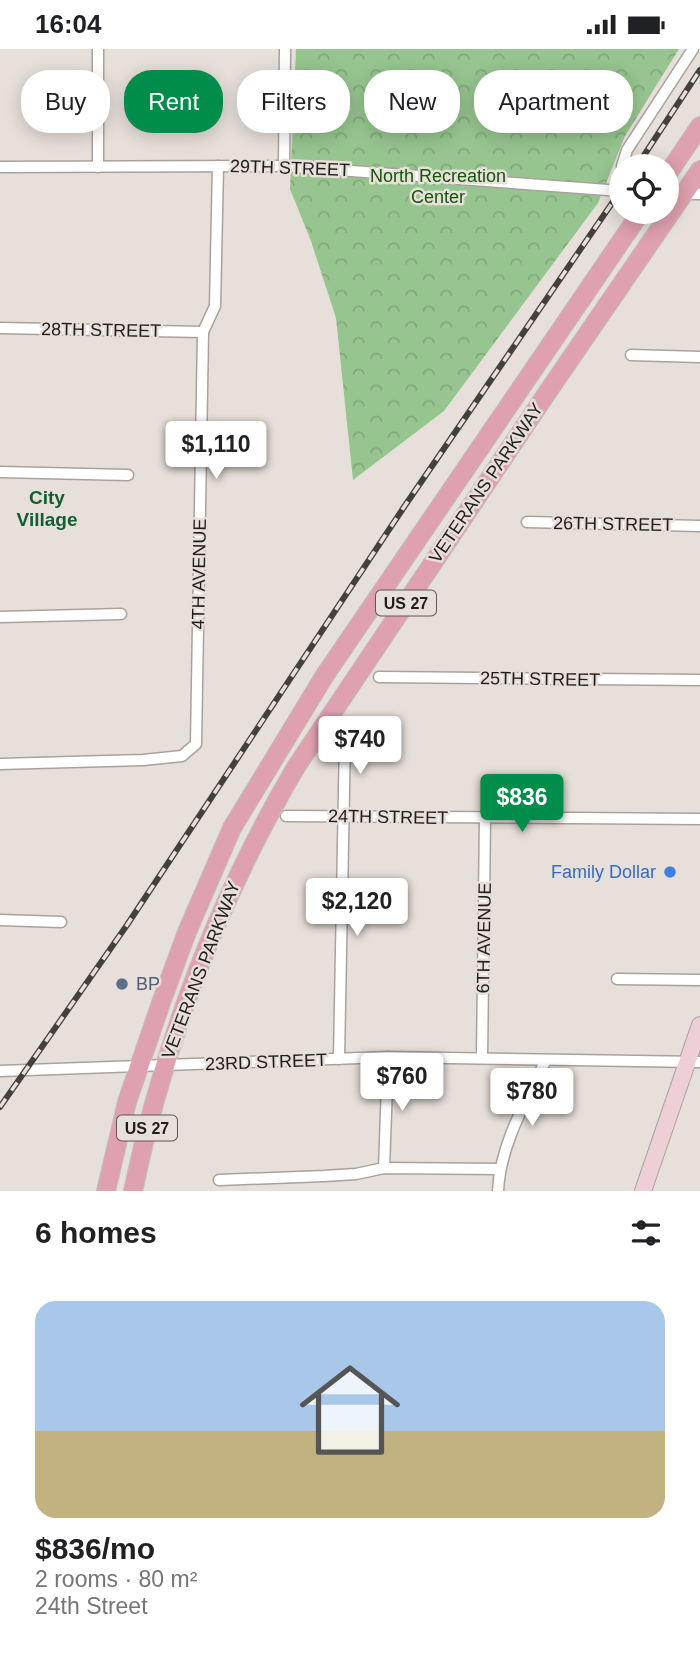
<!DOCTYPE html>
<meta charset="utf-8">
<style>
body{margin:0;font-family:Arial,sans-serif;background:#f6f6f6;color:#202124;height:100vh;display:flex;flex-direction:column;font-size:26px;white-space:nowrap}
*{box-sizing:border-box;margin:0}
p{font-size:23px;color:#757577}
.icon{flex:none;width:38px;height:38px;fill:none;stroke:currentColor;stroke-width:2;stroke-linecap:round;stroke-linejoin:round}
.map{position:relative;height:1142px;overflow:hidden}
.drawer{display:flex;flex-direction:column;background:#fff;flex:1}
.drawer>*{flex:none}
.top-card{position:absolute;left:21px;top:21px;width:658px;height:63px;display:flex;gap:14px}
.buttons{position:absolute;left:609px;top:105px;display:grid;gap:14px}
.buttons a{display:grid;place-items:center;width:70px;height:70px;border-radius:50%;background:#fff;box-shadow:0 4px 18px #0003;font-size:35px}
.price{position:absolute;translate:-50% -60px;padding:0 16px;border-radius:7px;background:#fff;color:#222;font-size:23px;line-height:46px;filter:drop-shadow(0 2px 4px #0008)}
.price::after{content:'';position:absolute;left:50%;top:42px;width:21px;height:16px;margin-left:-10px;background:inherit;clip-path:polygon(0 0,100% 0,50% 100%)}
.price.active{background:#008d4b;color:#fff}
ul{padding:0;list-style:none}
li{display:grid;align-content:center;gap:14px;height:371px;padding:0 35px}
li span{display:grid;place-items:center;height:217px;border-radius:21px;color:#555}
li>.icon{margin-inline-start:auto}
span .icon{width:126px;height:126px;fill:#fffc;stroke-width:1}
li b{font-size:30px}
h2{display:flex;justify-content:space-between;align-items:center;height:84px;padding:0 35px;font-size:30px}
.tag{padding:0 24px;border-radius:28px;background:#fff;box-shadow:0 4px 18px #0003;font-size:24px;line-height:63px}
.tag.active{background:#008d4b;color:#fff}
.status{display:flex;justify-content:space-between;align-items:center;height:49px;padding:0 35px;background:#fff;direction:ltr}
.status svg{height:19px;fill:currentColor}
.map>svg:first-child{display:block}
.forest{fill:url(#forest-crowns)}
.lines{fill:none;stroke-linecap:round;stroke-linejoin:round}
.street-casing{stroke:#a9a29c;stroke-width:13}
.secondary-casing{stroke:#a9a29c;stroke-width:18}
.primary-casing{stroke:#c1c0bf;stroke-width:20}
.street{stroke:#fff;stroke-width:10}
.secondary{stroke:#efcfd7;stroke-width:16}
.primary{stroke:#dfa0b0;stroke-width:18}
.rail-casing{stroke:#43403d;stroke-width:6}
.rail{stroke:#e7dfd9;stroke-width:3.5;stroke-dasharray:10;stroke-linecap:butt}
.shop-dot{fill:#3f7fe0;stroke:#e7dfd9;stroke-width:2.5}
.service-dot{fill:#5c6f8a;stroke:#e7dfd9;stroke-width:2.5}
.labels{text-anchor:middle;stroke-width:5;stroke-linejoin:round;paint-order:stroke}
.shield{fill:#e7dfd9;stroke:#5c5855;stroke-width:2}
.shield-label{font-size:16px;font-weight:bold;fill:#201e1c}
.street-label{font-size:18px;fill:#201e1c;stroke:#e7dfd9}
.park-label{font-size:18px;fill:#105705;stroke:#e7dfd9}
.shop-label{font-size:18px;fill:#366cbe;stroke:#e7dfd9;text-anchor:end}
.service-label{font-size:18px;fill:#4e5e75;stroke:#e7dfd9;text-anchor:start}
.neighbourhood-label{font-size:19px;font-weight:bold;fill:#125e34;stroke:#e7dfd9}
</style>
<div class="status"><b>16:04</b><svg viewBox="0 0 49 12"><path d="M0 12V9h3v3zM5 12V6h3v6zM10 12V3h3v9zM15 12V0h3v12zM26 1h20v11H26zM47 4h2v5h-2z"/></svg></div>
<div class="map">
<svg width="700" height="1142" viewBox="0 0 700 1142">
<defs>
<pattern id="forest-crowns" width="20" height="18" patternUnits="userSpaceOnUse" patternTransform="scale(1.75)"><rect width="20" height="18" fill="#96c58f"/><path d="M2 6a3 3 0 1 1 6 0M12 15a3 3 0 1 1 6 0" fill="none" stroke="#81a97b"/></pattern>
</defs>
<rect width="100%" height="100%" fill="#e7dfd9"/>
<path class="forest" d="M 296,0 L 679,0 L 625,87 L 598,154 L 444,362 L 353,431 L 336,269 L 311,192 L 290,140 Z"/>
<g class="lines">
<g class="street-casing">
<g id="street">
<path d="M 284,117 L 285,0"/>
<path d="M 622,117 L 627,101 L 693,0"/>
<path d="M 0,118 L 284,117 L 621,142"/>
<path d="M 98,118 L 98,0"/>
<path d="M 684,145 L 700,145"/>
<path d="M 0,279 L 203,283"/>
<path d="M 631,306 L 700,308"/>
<path d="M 0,423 L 128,426"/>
<path d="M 527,473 L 700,477"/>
<path d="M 0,568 L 121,565"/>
<path d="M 379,628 L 700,631"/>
<path d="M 0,715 L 143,711 L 182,707 L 196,695 L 203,283 L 215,257 L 218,117"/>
<path d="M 286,767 L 700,770"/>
<path d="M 0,871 L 61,873"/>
<path d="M 617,930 L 700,931"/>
<path d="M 482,1008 L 485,769"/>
<path d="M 339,1010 L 345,687"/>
<path d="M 0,1022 L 388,1008 L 700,1013"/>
<path d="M 384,1119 L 388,1008"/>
<path d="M 219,1131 L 324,1127 L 356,1125 L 384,1119 L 499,1120"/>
<path d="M 498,1142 C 500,1096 526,1052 546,1011"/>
</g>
</g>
<g class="secondary-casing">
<path id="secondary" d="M 643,1142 L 700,976"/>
</g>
<g class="primary-casing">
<g id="primary">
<path d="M 667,126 L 700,77"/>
<path d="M 106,1142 L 127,1053 L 162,951 L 187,883 L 232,779 L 325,626 L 641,163"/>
<path d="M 133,1142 C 164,993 219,849 296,718 L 549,341 L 700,121"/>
</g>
</g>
<use href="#street" class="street"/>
<use href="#secondary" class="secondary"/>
<use href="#primary" class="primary"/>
<g class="rail-casing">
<g id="rail">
<path d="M 637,117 L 700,21"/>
<path d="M 0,1058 L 127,876 L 404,458 L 621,141"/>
</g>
</g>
<use href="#rail" class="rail"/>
</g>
<circle class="shop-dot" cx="670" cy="823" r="7"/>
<circle class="service-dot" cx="122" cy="935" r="7"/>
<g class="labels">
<g class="shield">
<rect x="376" y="541.5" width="60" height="25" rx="5"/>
<rect x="117" y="1066.5" width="60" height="25" rx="5"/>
</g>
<g class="shield-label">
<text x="406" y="560">US 27</text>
<text x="147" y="1085">US 27</text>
</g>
<g class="street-label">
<text transform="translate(290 119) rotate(2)" y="6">29TH STREET</text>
<text transform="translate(101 281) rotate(1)" y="6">28TH STREET</text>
<text transform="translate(486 434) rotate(-56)" y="6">VETERANS PARKWAY</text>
<text transform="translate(613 475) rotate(1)" y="6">26TH STREET</text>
<text transform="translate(199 525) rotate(-89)" y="6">4TH AVENUE</text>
<text transform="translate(540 630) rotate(1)" y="6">25TH STREET</text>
<text transform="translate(388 768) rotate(1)" y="6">24TH STREET</text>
<text transform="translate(484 889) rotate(-89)" y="6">6TH AVENUE</text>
<text transform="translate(201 921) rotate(-69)" y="6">VETERANS PARKWAY</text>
<text transform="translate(266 1013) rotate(-2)" y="6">23RD STREET</text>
</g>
<g class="park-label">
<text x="438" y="133">North Recreation<tspan x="438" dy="21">Center</tspan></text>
</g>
<g class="shop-label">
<text x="656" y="829">Family Dollar</text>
</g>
<g class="service-label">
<text x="136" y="941">BP</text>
</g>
<g class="neighbourhood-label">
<text x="47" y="455">City<tspan x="47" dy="22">Village</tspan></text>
</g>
</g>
</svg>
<div class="buttons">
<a><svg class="icon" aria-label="locate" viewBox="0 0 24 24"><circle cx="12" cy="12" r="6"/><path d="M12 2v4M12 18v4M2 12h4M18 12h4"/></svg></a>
</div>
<b class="price" style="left:216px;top:432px">$1,110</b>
<b class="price" style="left:360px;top:727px">$740</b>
<b class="price active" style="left:522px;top:785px">$836</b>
<b class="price" style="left:357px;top:889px">$2,120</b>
<b class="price" style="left:402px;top:1064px">$760</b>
<b class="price" style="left:532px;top:1079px">$780</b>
<div class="top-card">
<a class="tag">Buy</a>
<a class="tag active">Rent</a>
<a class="tag">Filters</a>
<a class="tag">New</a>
<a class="tag">Apartment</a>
</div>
</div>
<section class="drawer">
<h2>6 homes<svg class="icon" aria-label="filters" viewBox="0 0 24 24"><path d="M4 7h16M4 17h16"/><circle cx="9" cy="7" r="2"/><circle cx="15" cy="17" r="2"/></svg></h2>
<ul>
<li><span style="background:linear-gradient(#a9c7e8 60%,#c2b280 0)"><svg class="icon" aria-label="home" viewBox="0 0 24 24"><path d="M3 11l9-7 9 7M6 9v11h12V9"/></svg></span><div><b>$836/mo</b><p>2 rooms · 80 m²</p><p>24th Street</p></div></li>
</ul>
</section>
